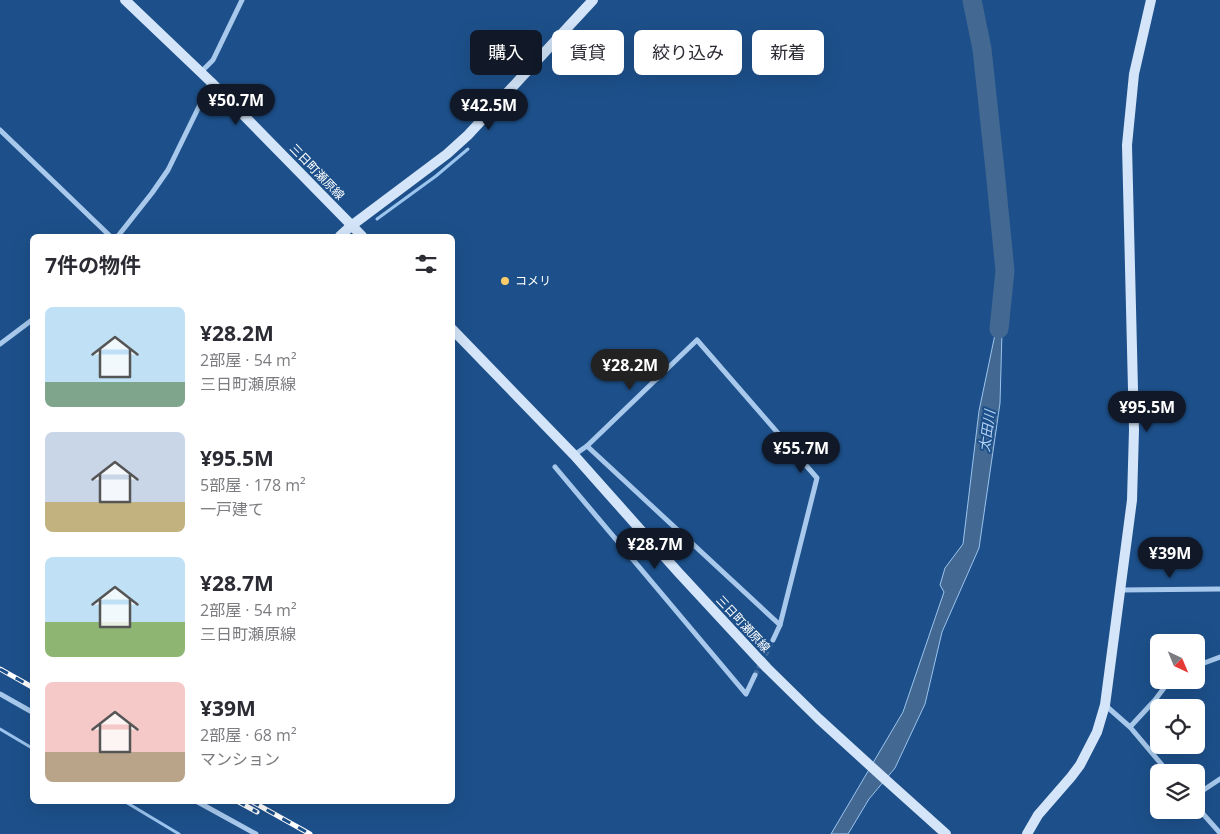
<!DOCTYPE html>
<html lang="ja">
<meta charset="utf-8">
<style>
body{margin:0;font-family:"Open Sans","Noto Sans JP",sans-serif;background:#f7f7f7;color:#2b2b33;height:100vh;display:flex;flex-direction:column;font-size:19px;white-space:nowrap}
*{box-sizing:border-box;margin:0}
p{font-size:16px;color:#7c7c81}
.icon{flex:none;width:28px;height:28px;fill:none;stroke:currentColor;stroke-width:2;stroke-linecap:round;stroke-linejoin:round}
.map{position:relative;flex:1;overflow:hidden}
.sheet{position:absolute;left:30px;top:234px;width:425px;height:570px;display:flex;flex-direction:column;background:#fff;border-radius:8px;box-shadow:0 5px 20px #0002}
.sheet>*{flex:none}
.banner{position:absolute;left:470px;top:30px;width:475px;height:45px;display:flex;gap:10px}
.needle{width:32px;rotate:136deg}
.fabs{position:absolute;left:1150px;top:634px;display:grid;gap:10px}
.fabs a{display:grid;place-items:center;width:55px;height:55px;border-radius:8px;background:#fff;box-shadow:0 5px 20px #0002;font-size:25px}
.price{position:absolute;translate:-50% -42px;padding:0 11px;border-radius:18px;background:#111827;color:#fff;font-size:16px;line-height:32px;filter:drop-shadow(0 1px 2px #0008)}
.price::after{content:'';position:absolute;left:50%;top:30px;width:15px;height:11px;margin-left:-8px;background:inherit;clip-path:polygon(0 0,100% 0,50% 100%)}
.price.active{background:#222;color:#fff}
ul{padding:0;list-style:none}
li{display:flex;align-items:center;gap:15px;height:125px;padding:0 15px}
li span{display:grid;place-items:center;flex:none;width:140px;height:100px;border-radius:8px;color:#555}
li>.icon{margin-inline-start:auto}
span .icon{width:60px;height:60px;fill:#fffc;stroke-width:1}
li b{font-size:21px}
h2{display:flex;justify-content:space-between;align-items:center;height:60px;padding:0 15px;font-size:21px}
.chip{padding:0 18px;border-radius:8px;background:#fff;box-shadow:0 5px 20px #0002;font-size:18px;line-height:45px}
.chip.active{background:#111827;color:#fff}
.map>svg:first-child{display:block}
.water{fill:#436892;stroke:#9bc4ee}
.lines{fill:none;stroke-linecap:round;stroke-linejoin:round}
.stream{stroke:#9bc4ee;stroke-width:3}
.river{stroke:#436892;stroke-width:19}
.street-tunnel{stroke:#3f6a9c;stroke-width:5;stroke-dasharray:5 2.5;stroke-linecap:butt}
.street{stroke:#a8c9ec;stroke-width:5}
.secondary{stroke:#d4e5f9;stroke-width:10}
.rail-casing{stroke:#fff;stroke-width:5}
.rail{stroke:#1d508a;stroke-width:3;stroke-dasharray:9;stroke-linecap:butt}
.poi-dot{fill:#fccc66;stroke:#1d508a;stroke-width:2}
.labels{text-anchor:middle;stroke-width:4;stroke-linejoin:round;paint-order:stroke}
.street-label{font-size:12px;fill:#fff;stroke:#1d508a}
.poi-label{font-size:12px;fill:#fff;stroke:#1d508a;text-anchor:start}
.water-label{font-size:14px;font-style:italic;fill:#b4d2f3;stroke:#1d508a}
</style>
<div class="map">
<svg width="1220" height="834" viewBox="0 0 1220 834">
<rect width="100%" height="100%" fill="#1d508a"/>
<path class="water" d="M 1003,296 L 1000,403 L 979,548 L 942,632 L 925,704 L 895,768 L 869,799 L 848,834 L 831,834 L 903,712 L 944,592 L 940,585 L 945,568 L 963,544 L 979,411 Z"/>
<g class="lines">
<g class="stream">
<path d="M 377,219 L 436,176 L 468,149"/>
<path d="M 0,729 L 32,748"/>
<path d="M 124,801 L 179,834"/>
</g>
<path class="river" d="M 972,0 L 982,49 L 995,170 L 1005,271 L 999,329"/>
<path class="street-tunnel" d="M 755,675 L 773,640"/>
<g class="street">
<path d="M 202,73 L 204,69 L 213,60 L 242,0"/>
<path d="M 0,130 L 110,236"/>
<path d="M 118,236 L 152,193 L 168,170 L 211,82"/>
<path d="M 0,344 L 32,320"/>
<path d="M 587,446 L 780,625"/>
<path d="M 574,455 L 587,446 L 697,340 L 817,478 L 780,625 L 773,640"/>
<path d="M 555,467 L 746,694 L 755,675"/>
<path d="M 1121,590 L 1220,589"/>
<path d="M 1196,666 L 1220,657"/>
<path d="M 0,694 L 32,712"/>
<path d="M 1105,705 L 1130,727 L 1168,772"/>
<path d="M 1130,727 L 1155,700 L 1170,680"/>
<path d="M 1196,795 L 1220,779"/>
<path d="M 196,801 L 256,834"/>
<path d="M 1196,806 L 1220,833"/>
</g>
<g class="secondary">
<path d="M 125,0 L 211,82 L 362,236"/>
<path d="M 340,236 L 351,226 L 447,154 L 468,135 L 593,0"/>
<path d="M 452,329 L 574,455 L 678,572 L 767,668 L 819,719 L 887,781 L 946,834"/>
<path d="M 1027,834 L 1038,815 L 1071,777 L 1080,765 L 1097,732 L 1105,705 L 1132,500 L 1134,430 L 1127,145 L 1134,74 L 1151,0"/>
</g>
<g class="rail-casing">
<g id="rail">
<path d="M 0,669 L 32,687"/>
<path d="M 237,801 L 257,812"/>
<path d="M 251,801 L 310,834"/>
</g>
</g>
<use href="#rail" class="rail"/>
</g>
<circle class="poi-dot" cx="505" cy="281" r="5"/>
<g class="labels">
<g class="street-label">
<text transform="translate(317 172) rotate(46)" y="4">三日町瀬原線</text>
<text transform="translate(743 624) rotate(47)" y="4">三日町瀬原線</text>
</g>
<g class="poi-label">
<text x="515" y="285">コメリ</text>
</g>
<g class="water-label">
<text transform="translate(987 431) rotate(-82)" y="5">太田川</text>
</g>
</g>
</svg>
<div class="fabs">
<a><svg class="needle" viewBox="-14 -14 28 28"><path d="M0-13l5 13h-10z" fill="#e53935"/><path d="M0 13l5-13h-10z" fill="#7c7c81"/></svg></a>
<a><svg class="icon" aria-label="locate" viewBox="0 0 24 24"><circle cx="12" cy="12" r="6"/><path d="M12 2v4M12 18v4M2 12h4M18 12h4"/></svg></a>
<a><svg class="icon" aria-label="layers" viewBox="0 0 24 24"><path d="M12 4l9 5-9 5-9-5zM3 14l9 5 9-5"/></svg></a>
</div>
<b class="price" style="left:236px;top:126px">¥50.7M</b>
<b class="price" style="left:489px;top:131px">¥42.5M</b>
<b class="price active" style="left:630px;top:391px">¥28.2M</b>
<b class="price" style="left:1147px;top:433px">¥95.5M</b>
<b class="price" style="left:801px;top:474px">¥55.7M</b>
<b class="price" style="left:655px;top:570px">¥28.7M</b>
<b class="price" style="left:1170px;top:579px">¥39M</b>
<div class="banner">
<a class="chip active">購入</a>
<a class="chip">賃貸</a>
<a class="chip">絞り込み</a>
<a class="chip">新着</a>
</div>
<section class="sheet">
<h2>7件の物件<svg class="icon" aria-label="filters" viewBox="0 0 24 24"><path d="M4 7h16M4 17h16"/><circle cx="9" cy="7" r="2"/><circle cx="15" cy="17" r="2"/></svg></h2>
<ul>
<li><span style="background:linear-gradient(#bfe0f5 75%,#7fa58c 0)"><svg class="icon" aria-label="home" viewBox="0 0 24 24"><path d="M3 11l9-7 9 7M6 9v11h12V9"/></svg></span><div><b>¥28.2M</b><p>2部屋 · 54 m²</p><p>三日町瀬原線</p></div></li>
<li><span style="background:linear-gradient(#c9d6e8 70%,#c2b280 0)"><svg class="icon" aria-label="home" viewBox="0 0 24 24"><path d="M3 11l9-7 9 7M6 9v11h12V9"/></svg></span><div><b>¥95.5M</b><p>5部屋 · 178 m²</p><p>一戸建て</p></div></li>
<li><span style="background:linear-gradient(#bfe0f5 65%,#8fb573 0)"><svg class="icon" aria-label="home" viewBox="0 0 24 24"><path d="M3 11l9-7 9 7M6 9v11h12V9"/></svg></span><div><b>¥28.7M</b><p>2部屋 · 54 m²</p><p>三日町瀬原線</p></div></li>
<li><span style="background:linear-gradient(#f6c9c9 70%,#b9a48a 0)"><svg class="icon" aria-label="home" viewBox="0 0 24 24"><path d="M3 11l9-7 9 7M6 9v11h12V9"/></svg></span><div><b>¥39M</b><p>2部屋 · 68 m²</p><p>マンション</p></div></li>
</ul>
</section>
</div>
